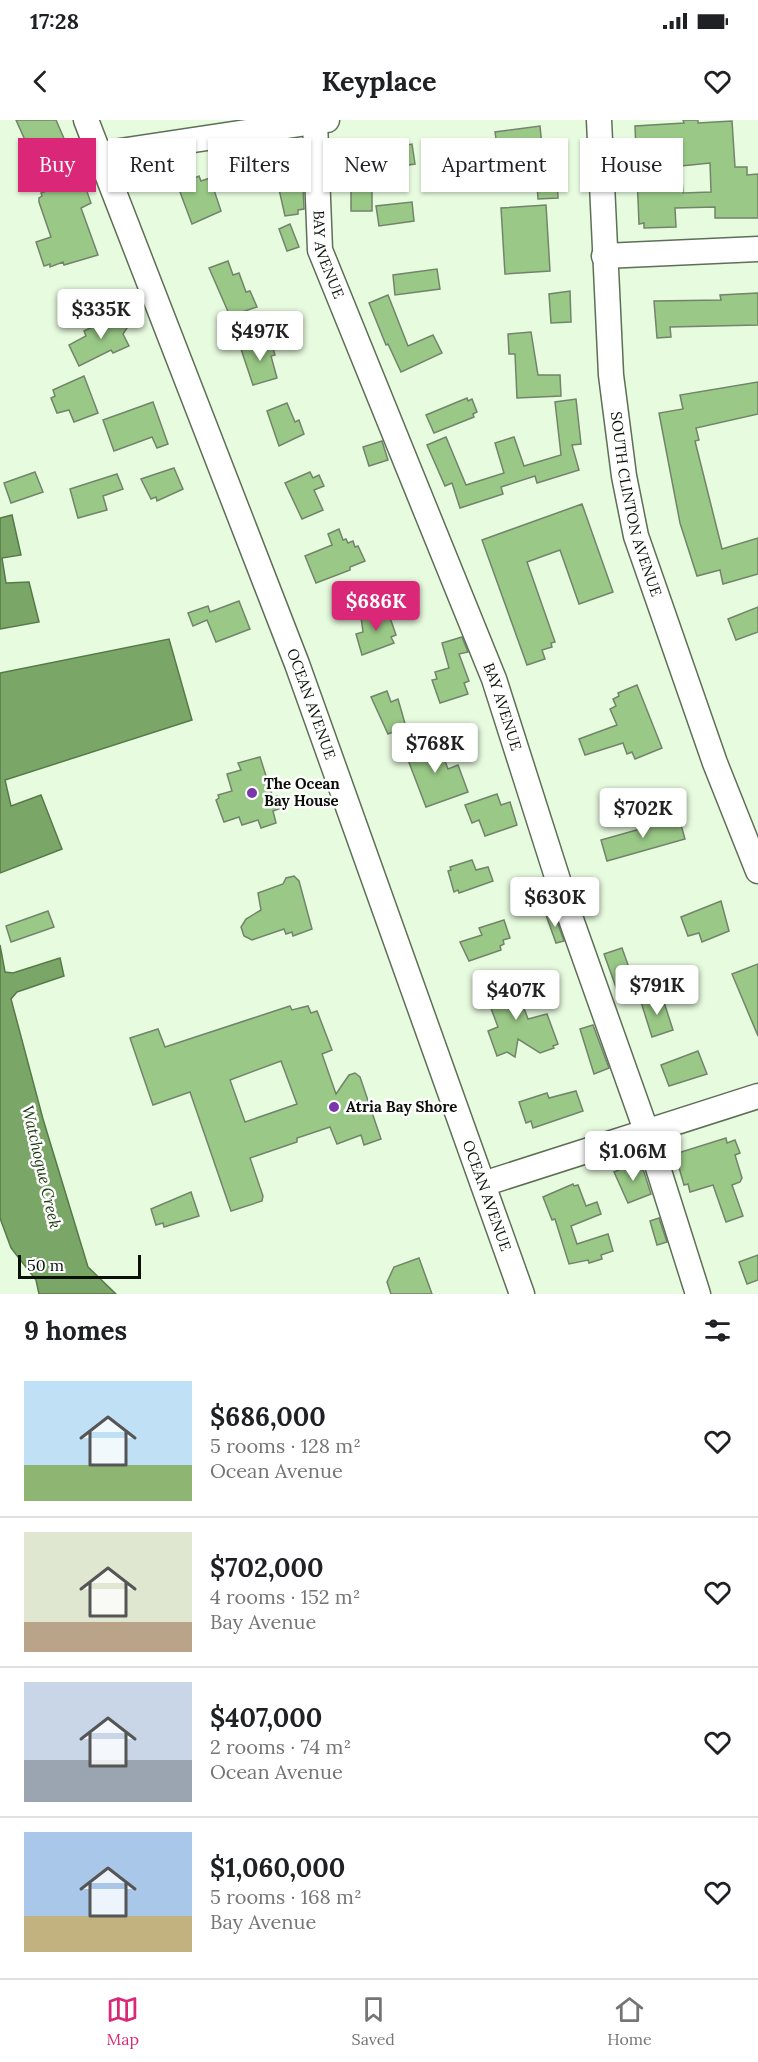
<!DOCTYPE html>
<meta charset="utf-8">
<style>
body{margin:0;font-family:Lora,serif;background:#f2f2f2;color:#202124;height:100vh;display:flex;flex-direction:column;font-size:22px;white-space:nowrap}
*{box-sizing:border-box;margin:0}
p{font-size:20px;color:#757577}
.icon{flex:none;width:33px;height:33px;fill:none;stroke:currentColor;stroke-width:2;stroke-linecap:round;stroke-linejoin:round}
.map{position:relative;height:1174px;overflow:hidden}
.sheet{display:flex;flex-direction:column;background:#fff;flex:1}
.sheet>*{flex:none}
.guide{position:absolute;left:18px;top:18px;width:723px;height:54px;display:flex;gap:12px}
.scale{position:absolute;left:18px;bottom:15px;width:123px;box-sizing:border-box;padding-left:6px;border:3px solid #0a1007;border-top:0;font-size:16px;line-height:21px;white-space:nowrap;color:#0a1007;-webkit-text-stroke:4px #fff;paint-order:stroke}
.price{position:absolute;translate:-50% -51px;padding:0 14px;border-radius:6px;background:#fff;color:#222;font-size:20px;line-height:39px;filter:drop-shadow(0 2px 3px #0008)}
.price::after{content:'';position:absolute;left:50%;top:36px;width:18px;height:14px;margin-left:-9px;background:inherit;clip-path:polygon(0 0,100% 0,50% 100%)}
.price.current{background:#db2777;color:#fff}
ul{padding:0;list-style:none}
li{display:flex;align-items:center;gap:18px;height:150px;padding:0 24px}
li+li{border-top:2px solid #e0e0e0}
li span{display:grid;place-items:center;flex:none;width:168px;height:120px;border-radius:0px;color:#555}
li>.icon{margin-inline-start:auto}
span .icon{width:72px;height:72px;fill:#fffc;stroke-width:1}
li b{font-size:26px}
h2{display:flex;justify-content:space-between;align-items:center;height:72px;padding:0 24px;font-size:26px}
.pill{padding:0 21px;border-radius:0px;background:#fff;box-shadow:0 2px 4px #0004;font-size:21px;line-height:54px}
.pill.current{background:#db2777;color:#fff}
.status{display:flex;justify-content:space-between;align-items:center;height:42px;padding:0 30px;background:#fff;direction:ltr}
.status svg{height:16px;fill:currentColor}
header{display:flex;justify-content:space-between;align-items:center;height:78px;padding:0 24px;background:#fff;font-size:27px;font-weight:700}
.menu{display:flex;justify-content:space-around;align-items:center;height:84px;border-top:2px solid #e0e0e0;background:#fff;font-size:16px;color:#757577}
.menu a{display:grid;justify-items:center;gap:3px}
.menu .current{color:#db2777}
.map>svg:first-child{display:block}
.water{fill:#7aa767;stroke:#587a4a;stroke-width:1.5}
.building{fill:#9ac987;stroke:#72846b;stroke-width:1.5;fill-rule:evenodd}
.lines{fill:none;stroke-linecap:round;stroke-linejoin:round}
.minor-casing{stroke:#5e6f57;stroke-width:27}
.minor{stroke:#fff;stroke-width:24}
.poi-dot{fill:#7a37ab;stroke:#fff;stroke-width:2}
.labels{text-anchor:middle;stroke-width:5;stroke-linejoin:round;paint-order:stroke}
.street-label{font-size:15px;fill:#0a1007;stroke:#fff}
.poi-label{font-size:15px;font-weight:bold;fill:#0a1007;stroke:#fff;text-anchor:start}
.water-label{font-size:16px;font-style:italic;fill:#213f12;stroke:#fff}
</style>
<div class="status"><b>17:28</b><svg viewBox="0 0 49 12"><path d="M0 12V9h3v3zM5 12V6h3v6zM10 12V3h3v9zM15 12V0h3v12zM26 1h20v11H26zM47 4h2v5h-2z"/></svg></div>
<header><svg class="icon" aria-label="back" viewBox="0 0 24 24"><path d="M15 5l-7 7 7 7"/></svg>Keyplace<svg class="icon" aria-label="heart" viewBox="0 0 24 24"><path d="M12 20l-8-8c-3-5 5-10 8-4 3-6 11-1 8 4z"/></svg></header>
<div class="map">
<svg width="758" height="1174" viewBox="0 0 758 1174">
<rect width="100%" height="100%" fill="#e7fbdf"/>
<g class="water">
<path d="M 12,395 L 21,435 L 2,438 L 6,463 L 29,462 L 39,502 L 0,509 L 0,398 Z"/>
<path d="M 169,519 L 192,600 L 5,660 L 11,686 L 41,675 L 62,729 L 0,753 L 0,553 Z"/>
<path d="M 0,825 L 5,852 L 13,853 L 60,838 L 64,856 L 17,872 L 11,879 L 43,999 L 88,1147 L 116,1174 L 39,1174 L 36,1160 L 11,1128 L 0,1098 Z"/>
</g>
<g class="building">
<path d="M 16,0 L 56,0 L 69,30 L 45,41 L 35,20 L 25,20 Z"/>
<path d="M 683,0 L 698,0 L 698,3 L 732,1 L 735,47 L 747,47 L 747,55 L 758,54 L 758,98 L 715,98 L 715,87 L 675,88 L 676,107 L 644,108 L 644,103 L 639,104 L 635,6 L 684,3 ZM 710,43 L 711,72 L 683,73 L 681,46 Z"/>
<path d="M 540,6 L 542,26 L 498,32 L 495,12 Z"/>
<path d="M 412,24 L 415,44 L 381,49 L 378,30 Z"/>
<path d="M 556,32 L 558,78 L 538,79 L 535,33 Z"/>
<rect x="351" y="47" width="21" height="44"/>
<path d="M 299,48 L 303,66 L 304,89 L 298,90 L 298,94 L 285,96 L 276,56 L 280,55 L 280,51 Z"/>
<path d="M 192,50 L 195,58 L 199,56 L 201,61 L 210,58 L 221,91 L 192,104 L 174,56 Z"/>
<path d="M 69,63 L 71,68 L 84,63 L 91,83 L 81,88 L 98,135 L 64,145 L 63,142 L 50,147 L 50,144 L 44,146 L 36,122 L 51,117 L 39,82 L 39,78 L 42,76 L 41,73 Z"/>
<path d="M 412,82 L 414,101 L 379,106 L 376,86 Z"/>
<path d="M 546,85 L 550,151 L 505,154 L 501,88 Z"/>
<path d="M 290,104 L 299,127 L 287,131 L 279,109 Z"/>
<path d="M 228,141 L 233,155 L 239,153 L 246,172 L 250,171 L 257,187 L 230,196 L 209,148 Z"/>
<path d="M 437,149 L 440,169 L 395,175 L 393,155 Z"/>
<path d="M 570,171 L 571,202 L 551,203 L 549,174 Z"/>
<path d="M 758,173 L 758,205 L 670,207 L 671,217 L 657,218 L 654,181 L 721,180 L 720,175 Z"/>
<path d="M 388,175 L 408,226 L 433,215 L 442,233 L 401,252 L 388,224 L 386,225 L 369,183 Z"/>
<path d="M 120,194 L 127,208 L 123,214 L 129,226 L 113,233 L 111,230 L 79,246 L 69,225 L 86,216 L 84,211 Z"/>
<path d="M 531,212 L 538,255 L 560,255 L 561,276 L 517,278 L 515,234 L 509,234 L 508,214 Z"/>
<path d="M 270,219 L 275,235 L 271,236 L 277,258 L 253,265 L 241,229 Z"/>
<path d="M 84,256 L 98,293 L 74,302 L 69,290 L 57,293 L 51,278 L 55,276 L 53,270 Z"/>
<path d="M 758,262 L 758,294 L 696,308 L 699,320 L 695,321 L 722,429 L 758,418 L 758,454 L 723,464 L 720,450 L 697,456 L 680,403 L 659,293 L 683,289 L 680,275 Z"/>
<path d="M 467,278 L 468,281 L 472,279 L 477,292 L 473,294 L 474,297 L 434,313 L 426,295 Z"/>
<path d="M 576,279 L 581,324 L 572,325 L 579,350 L 537,363 L 535,356 L 501,367 L 503,374 L 460,388 L 452,363 L 445,366 L 427,325 L 446,317 L 466,365 L 504,353 L 495,323 L 514,317 L 524,346 L 561,335 L 555,282 Z"/>
<path d="M 153,282 L 168,324 L 157,328 L 152,317 L 114,331 L 103,300 Z"/>
<path d="M 287,283 L 295,302 L 299,300 L 304,314 L 279,326 L 267,291 Z"/>
<path d="M 382,321 L 388,340 L 369,346 L 363,327 Z"/>
<path d="M 174,348 L 183,369 L 157,381 L 156,377 L 151,379 L 141,359 Z"/>
<path d="M 35,352 L 43,372 L 11,383 L 4,363 Z"/>
<path d="M 310,352 L 313,358 L 319,355 L 324,366 L 314,370 L 323,390 L 302,399 L 285,363 Z"/>
<path d="M 117,354 L 123,369 L 103,376 L 107,390 L 78,398 L 70,369 Z"/>
<path d="M 582,384 L 613,472 L 579,484 L 560,430 L 527,442 L 555,522 L 551,523 L 552,527 L 542,530 L 545,539 L 527,545 L 482,420 Z"/>
<path d="M 339,409 L 343,420 L 346,419 L 348,423 L 353,421 L 355,427 L 358,426 L 365,441 L 350,447 L 350,450 L 316,463 L 305,436 L 332,425 L 328,414 Z"/>
<path d="M 239,481 L 250,509 L 216,522 L 207,500 L 193,506 L 188,493 L 208,486 L 210,492 Z"/>
<path d="M 758,487 L 758,512 L 736,520 L 728,499 Z"/>
<path d="M 387,489 L 396,515 L 391,517 L 394,523 L 362,535 L 356,514 L 363,512 L 361,497 Z"/>
<path d="M 462,517 L 468,532 L 459,534 L 469,561 L 464,563 L 468,574 L 440,583 L 432,560 L 437,559 L 435,552 L 449,548 L 442,523 Z"/>
<path d="M 637,565 L 662,628 L 635,639 L 632,632 L 627,634 L 623,623 L 585,635 L 579,619 L 617,605 L 610,589 L 616,586 L 613,579 L 619,576 L 618,573 Z"/>
<path d="M 387,571 L 391,582 L 398,579 L 406,607 L 388,614 L 371,577 Z"/>
<path d="M 437,620 L 448,649 L 458,645 L 468,672 L 426,687 L 405,632 Z"/>
<path d="M 260,637 L 273,678 L 277,676 L 281,688 L 273,691 L 276,703 L 261,708 L 258,700 L 242,705 L 239,697 L 224,702 L 216,680 L 219,678 L 218,675 L 232,671 L 227,654 L 241,650 L 238,643 Z"/>
<path d="M 497,674 L 501,685 L 510,682 L 517,705 L 485,716 L 479,700 L 472,703 L 465,685 Z"/>
<path d="M 679,698 L 685,719 L 607,741 L 601,720 Z"/>
<path d="M 472,740 L 476,750 L 488,747 L 493,761 L 459,773 L 458,770 L 454,772 L 448,751 L 451,750 L 450,747 Z"/>
<path d="M 294,756 L 299,761 L 312,809 L 293,816 L 292,812 L 286,814 L 284,809 L 252,820 L 244,816 L 241,807 L 246,799 L 261,790 L 258,773 L 283,764 L 286,758 Z"/>
<path d="M 721,781 L 729,811 L 702,822 L 699,813 L 688,816 L 681,797 Z"/>
<path d="M 48,791 L 54,807 L 11,822 L 6,806 Z"/>
<path d="M 554,793 L 564,821 L 556,823 L 546,795 Z"/>
<path d="M 504,800 L 510,818 L 503,820 L 504,824 L 500,826 L 501,830 L 469,841 L 460,822 L 482,815 L 479,808 Z"/>
<path d="M 622,828 L 633,859 L 629,860 L 631,868 L 618,873 L 604,834 Z"/>
<path d="M 758,844 L 758,916 L 732,854 Z"/>
<path d="M 511,854 L 528,899 L 547,894 L 558,924 L 553,926 L 554,928 L 540,933 L 518,919 L 515,937 L 507,932 L 497,936 L 488,911 L 498,907 L 483,867 Z"/>
<path d="M 662,876 L 673,910 L 652,917 L 641,882 Z"/>
<path d="M 290,886 L 292,890 L 308,886 L 311,893 L 317,891 L 332,930 L 322,934 L 336,974 L 349,955 L 355,953 L 360,957 L 381,1019 L 364,1025 L 361,1015 L 337,1024 L 330,1007 L 297,1018 L 297,1022 L 250,1038 L 263,1076 L 262,1081 L 231,1091 L 190,972 L 153,985 L 130,918 L 158,909 L 165,927 ZM 281,941 L 297,984 L 245,1002 L 230,960 Z"/>
<path d="M 593,905 L 609,948 L 594,954 L 580,909 Z"/>
<path d="M 698,931 L 707,954 L 669,966 L 661,945 Z"/>
<path d="M 576,971 L 583,991 L 533,1008 L 531,1001 L 526,1003 L 519,982 L 547,973 L 549,978 Z"/>
<path d="M 726,1018 L 727,1023 L 735,1020 L 740,1033 L 735,1035 L 742,1058 L 740,1062 L 732,1065 L 743,1096 L 726,1102 L 713,1065 L 690,1072 L 688,1064 L 684,1065 L 675,1034 Z"/>
<path d="M 633,1041 L 635,1046 L 639,1044 L 644,1052 L 651,1074 L 628,1083 L 614,1052 L 619,1050 L 618,1046 Z"/>
<path d="M 573,1064 L 574,1066 L 578,1065 L 586,1086 L 597,1082 L 601,1094 L 571,1106 L 577,1124 L 608,1114 L 613,1131 L 601,1135 L 602,1139 L 589,1143 L 588,1140 L 569,1144 L 555,1099 L 552,1100 L 543,1077 Z"/>
<path d="M 191,1072 L 199,1096 L 164,1107 L 163,1103 L 156,1105 L 151,1089 Z"/>
<path d="M 659,1098 L 667,1122 L 657,1125 L 650,1101 Z"/>
<path d="M 758,1135 L 758,1160 L 747,1164 L 739,1142 Z"/>
<path d="M 419,1138 L 432,1174 L 391,1174 L 387,1162 L 394,1147 Z"/>
</g>
<g class="lines">
<g class="minor-casing">
<g id="minor">
<path id="s1" d="M 86,0 L 297,544 L 522,1174"/>
<path id="s2" d="M 599,0 L 611,255 L 624,356 L 636,416 L 715,643 L 758,751"/>
<path id="s3" d="M 315,2 L 320,130 L 494,559 L 567,788 L 647,1013 L 698,1174"/>
<path d="M 100,34 L 327,0"/>
<path d="M 604,136 L 758,129"/>
<path d="M 483,1064 L 758,976"/>
</g>
</g>
<use href="#minor" class="minor"/>
</g>
<g class="poi-dot">
<circle cx="252" cy="673" r="6"/>
<circle cx="334" cy="987" r="6"/>
</g>
<g class="labels">
<g class="street-label">
<text dy="5" stroke="none"><textPath href="#s3" startOffset="134">BAY AVENUE</textPath></text>
<text dy="5" stroke="none"><textPath href="#s2" startOffset="387">SOUTH CLINTON AVENUE</textPath></text>
<text dy="5" stroke="none"><textPath href="#s1" startOffset="626">OCEAN AVENUE</textPath></text>
<text dy="5" stroke="none"><textPath href="#s3" startOffset="620">BAY AVENUE</textPath></text>
<text dy="5" stroke="none"><textPath href="#s1" startOffset="1148">OCEAN AVENUE</textPath></text>
</g>
<g class="poi-label">
<text x="264" y="669">The Ocean<tspan x="264" dy="17">Bay House</tspan></text>
<text x="346" y="992">Atria Bay Shore</text>
</g>
<g class="water-label">
<text transform="translate(42 1047) rotate(77)" y="6">Watchogue Creek</text>
</g>
</g>
</svg>
<div class="scale">50 m</div>
<b class="price" style="left:101px;top:220px">$335K</b>
<b class="price" style="left:260px;top:242px">$497K</b>
<b class="price current" style="left:376px;top:512px">$686K</b>
<b class="price" style="left:435px;top:654px">$768K</b>
<b class="price" style="left:643px;top:719px">$702K</b>
<b class="price" style="left:555px;top:808px">$630K</b>
<b class="price" style="left:657px;top:896px">$791K</b>
<b class="price" style="left:516px;top:901px">$407K</b>
<b class="price" style="left:633px;top:1062px">$1.06M</b>
<div class="guide">
<a class="pill current">Buy</a>
<a class="pill">Rent</a>
<a class="pill">Filters</a>
<a class="pill">New</a>
<a class="pill">Apartment</a>
<a class="pill">House</a>
</div>
</div>
<section class="sheet">
<h2>9 homes<svg class="icon" aria-label="filters" viewBox="0 0 24 24"><path d="M4 7h16M4 17h16"/><circle cx="9" cy="7" r="2"/><circle cx="15" cy="17" r="2"/></svg></h2>
<ul>
<li><span style="background:linear-gradient(#bfe0f5 70%,#8fb573 0)"><svg class="icon" aria-label="home" viewBox="0 0 24 24"><path d="M3 11l9-7 9 7M6 9v11h12V9"/></svg></span><div><b>$686,000</b><p>5 rooms · 128 m²</p><p>Ocean Avenue</p></div><svg class="icon" aria-label="heart" viewBox="0 0 24 24"><path d="M12 20l-8-8c-3-5 5-10 8-4 3-6 11-1 8 4z"/></svg></li>
<li><span style="background:linear-gradient(#dfe7d0 75%,#b9a48a 0)"><svg class="icon" aria-label="home" viewBox="0 0 24 24"><path d="M3 11l9-7 9 7M6 9v11h12V9"/></svg></span><div><b>$702,000</b><p>4 rooms · 152 m²</p><p>Bay Avenue</p></div><svg class="icon" aria-label="heart" viewBox="0 0 24 24"><path d="M12 20l-8-8c-3-5 5-10 8-4 3-6 11-1 8 4z"/></svg></li>
<li><span style="background:linear-gradient(#c9d6e8 65%,#9aa5b1 0)"><svg class="icon" aria-label="home" viewBox="0 0 24 24"><path d="M3 11l9-7 9 7M6 9v11h12V9"/></svg></span><div><b>$407,000</b><p>2 rooms · 74 m²</p><p>Ocean Avenue</p></div><svg class="icon" aria-label="heart" viewBox="0 0 24 24"><path d="M12 20l-8-8c-3-5 5-10 8-4 3-6 11-1 8 4z"/></svg></li>
<li><span style="background:linear-gradient(#a9c7e8 70%,#c2b280 0)"><svg class="icon" aria-label="home" viewBox="0 0 24 24"><path d="M3 11l9-7 9 7M6 9v11h12V9"/></svg></span><div><b>$1,060,000</b><p>5 rooms · 168 m²</p><p>Bay Avenue</p></div><svg class="icon" aria-label="heart" viewBox="0 0 24 24"><path d="M12 20l-8-8c-3-5 5-10 8-4 3-6 11-1 8 4z"/></svg></li>
</ul>
</section>
<nav class="menu">
<a class="current"><svg class="icon" aria-label="map" viewBox="0 0 24 24"><path d="M3 6l6-2 6 2 6-2v14l-6 2-6-2-6 2zM9 4v14M15 6v14"/></svg>Map</a>
<a><svg class="icon" aria-label="saved" viewBox="0 0 24 24"><path d="M7 4h10v16l-5-4-5 4z"/></svg>Saved</a>
<a><svg class="icon" aria-label="home" viewBox="0 0 24 24"><path d="M3 11l9-7 9 7M6 9v11h12V9"/></svg>Home</a>
</nav>
